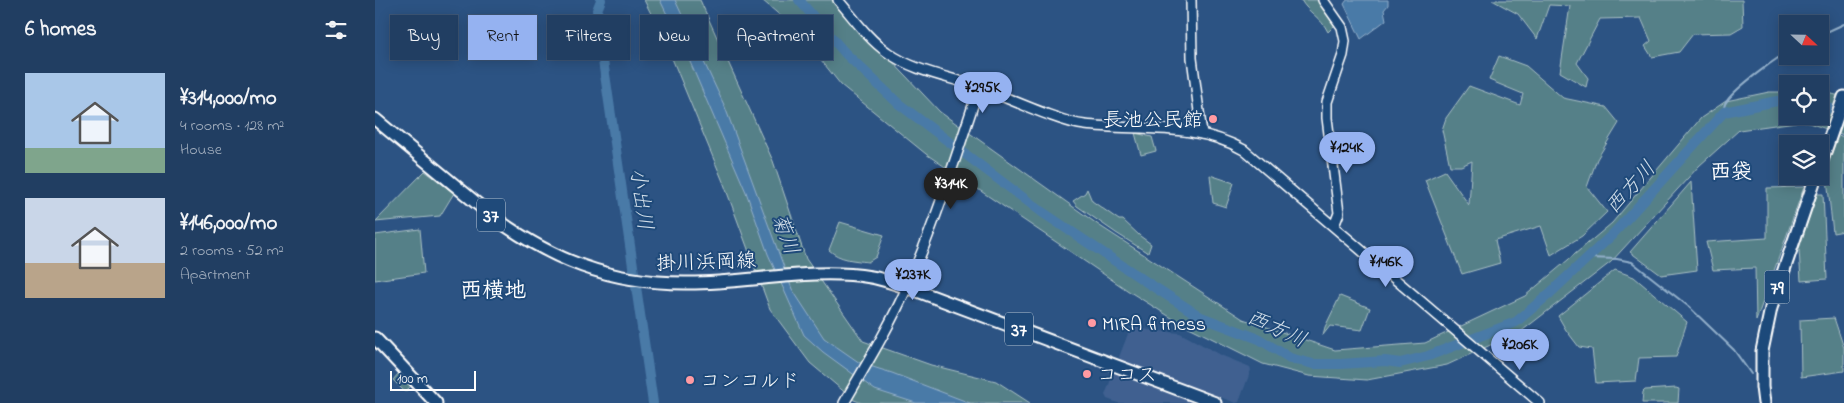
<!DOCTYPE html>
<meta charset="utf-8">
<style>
body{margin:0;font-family:"Indie Flower","Klee One",sans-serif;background:#294568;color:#f1f3f6;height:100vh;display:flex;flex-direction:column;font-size:19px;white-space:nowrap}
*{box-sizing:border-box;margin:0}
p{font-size:16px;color:#a2aebe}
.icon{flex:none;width:28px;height:28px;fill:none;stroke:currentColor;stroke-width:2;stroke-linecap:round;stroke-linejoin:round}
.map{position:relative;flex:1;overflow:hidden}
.sheet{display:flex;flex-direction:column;background:#213e62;width:375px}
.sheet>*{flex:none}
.top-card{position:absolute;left:15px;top:15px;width:475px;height:45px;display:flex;gap:10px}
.needle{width:32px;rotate:112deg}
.controls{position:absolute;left:1404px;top:15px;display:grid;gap:10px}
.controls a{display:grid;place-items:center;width:50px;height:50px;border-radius:0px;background:#213e62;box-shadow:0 2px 12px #0003,0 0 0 1px #3e5777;font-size:25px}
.scale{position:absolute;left:15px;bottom:12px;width:86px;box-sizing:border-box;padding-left:5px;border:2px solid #fff;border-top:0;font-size:14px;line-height:18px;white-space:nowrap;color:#fff;-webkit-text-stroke:4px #1f4a7a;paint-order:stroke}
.price{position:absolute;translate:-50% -42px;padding:0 11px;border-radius:18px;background:#95b2f1;color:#111;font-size:16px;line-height:32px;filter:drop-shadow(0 1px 2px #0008)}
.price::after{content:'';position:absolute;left:50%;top:30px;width:15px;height:11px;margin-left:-8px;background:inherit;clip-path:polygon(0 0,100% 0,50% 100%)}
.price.active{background:#222;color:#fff}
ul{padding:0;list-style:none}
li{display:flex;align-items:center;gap:15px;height:125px;padding:0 25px}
li span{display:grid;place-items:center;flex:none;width:140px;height:100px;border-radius:0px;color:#555}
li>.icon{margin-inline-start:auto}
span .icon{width:60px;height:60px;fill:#fffc;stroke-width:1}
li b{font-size:21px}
h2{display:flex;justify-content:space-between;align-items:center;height:60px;padding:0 25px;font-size:21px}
.tag{padding:0 18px;border-radius:0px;background:#213e62;box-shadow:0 2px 12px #0003,0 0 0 1px #3e5777;font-size:18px;line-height:45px}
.tag.active{background:#95b2f1;color:#111}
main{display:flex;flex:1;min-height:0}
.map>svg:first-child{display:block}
.built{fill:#3f6190}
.green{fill:#558088;stroke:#aac0c4}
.water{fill:#4a7aa7;stroke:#92afca}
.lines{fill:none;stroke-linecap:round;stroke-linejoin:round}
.stream{stroke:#92afca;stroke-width:2}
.river{stroke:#4a7aa7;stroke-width:10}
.tertiary-casing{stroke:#fff;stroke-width:12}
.primary-casing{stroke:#fff;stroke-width:15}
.tertiary{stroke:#1f4a7a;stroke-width:9}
.primary{stroke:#1f4a7a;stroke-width:11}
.poi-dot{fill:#ff9aa2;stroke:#1f4a7a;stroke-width:2}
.labels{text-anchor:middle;stroke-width:4;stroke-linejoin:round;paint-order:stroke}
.shield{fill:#1f4a7a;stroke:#bcc9d7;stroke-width:1}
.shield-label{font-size:19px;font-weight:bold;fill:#fff}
.poi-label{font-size:20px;fill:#fff;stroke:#1f4a7a;text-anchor:start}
.street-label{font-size:20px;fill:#fff;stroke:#1f4a7a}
.neighbourhood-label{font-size:21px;font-weight:bold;fill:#fff;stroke:#1f4a7a}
.water-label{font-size:21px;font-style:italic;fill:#d2dee9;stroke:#1f4a7a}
.quarter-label{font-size:22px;font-weight:bold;fill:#fff;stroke:#1f4a7a}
</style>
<main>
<section class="sheet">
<h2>6 homes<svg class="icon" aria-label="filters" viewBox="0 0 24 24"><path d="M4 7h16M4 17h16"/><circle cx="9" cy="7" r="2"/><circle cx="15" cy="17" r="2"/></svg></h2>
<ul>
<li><span style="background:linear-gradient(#a9c7e8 75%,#7fa58c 0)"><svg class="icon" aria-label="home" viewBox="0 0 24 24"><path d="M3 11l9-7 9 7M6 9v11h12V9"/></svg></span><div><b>¥314,000/mo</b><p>4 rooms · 128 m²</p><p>House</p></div></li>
<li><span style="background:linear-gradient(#c9d6e8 65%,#b9a48a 0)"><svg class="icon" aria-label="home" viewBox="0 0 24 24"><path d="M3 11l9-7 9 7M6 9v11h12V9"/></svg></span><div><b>¥146,000/mo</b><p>2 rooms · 52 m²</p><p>Apartment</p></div></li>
</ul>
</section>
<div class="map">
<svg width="1469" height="403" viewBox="0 0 1469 403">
<rect width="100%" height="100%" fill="#2c5383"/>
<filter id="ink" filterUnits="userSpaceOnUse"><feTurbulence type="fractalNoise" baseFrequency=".02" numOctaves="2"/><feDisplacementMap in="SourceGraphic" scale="10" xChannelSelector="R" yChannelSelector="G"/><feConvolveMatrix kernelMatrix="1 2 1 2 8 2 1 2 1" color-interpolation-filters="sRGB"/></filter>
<g filter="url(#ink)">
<g class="built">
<path d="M 759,325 L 773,330 L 805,333 L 848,356 L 875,367 L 876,370 L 864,402 L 861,403 L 746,360 L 744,357 L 756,326 Z"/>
<path d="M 742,372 L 824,403 L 743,403 L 732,399 L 730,395 L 738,374 Z"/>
</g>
<g class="green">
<path d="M 269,0 L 325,0 L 398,161 L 431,259 L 488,341 L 556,365 L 621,381 L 655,403 L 487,403 L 479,400 L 435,363 L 395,309 L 349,184 L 289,39 Z"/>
<path d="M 387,0 L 459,0 L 565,112 L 725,226 L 868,319 L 960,350 L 1050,343 L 1150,296 L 1237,223 L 1326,118 L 1351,101 L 1394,92 L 1412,92 L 1412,116 L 1445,116 L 1445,91 L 1469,97 L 1469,135 L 1428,121 L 1364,130 L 1324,166 L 1236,262 L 1148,330 L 1072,365 L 992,380 L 934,376 L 888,364 L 800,320 L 755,292 L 551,154 L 466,85 L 422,30 Z"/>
<path d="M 926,0 L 942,0 L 961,24 L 953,32 C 946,17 933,13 926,0 Z"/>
<path d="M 1117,0 L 1367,0 L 1368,26 L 1356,33 L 1318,34 L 1304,52 L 1277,57 L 1270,46 L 1276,41 L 1266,18 L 1225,19 L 1202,63 L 1213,78 L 1211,87 L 1185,72 L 1195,6 L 1174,5 L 1162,39 L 1143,14 Z"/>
<path d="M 1124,56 L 1151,66 L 1188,98 L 1231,107 L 1244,123 L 1222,159 L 1212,187 L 1232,212 L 1207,236 L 1176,255 L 1166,226 L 1120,240 L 1125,263 L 1087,274 L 1050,180 L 1070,171 L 1094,205 L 1097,161 L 1086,166 L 1075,166 L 1067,130 L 1071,118 L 1094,86 L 1145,105 L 1148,94 L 1114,80 Z"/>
<path d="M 760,133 L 777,137 L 781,151 L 766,155 Z"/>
<path d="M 1463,135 L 1469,137 L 1469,231 L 1458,233 L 1451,169 Z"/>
<path d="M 50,171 L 79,193 L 65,216 L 0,222 Z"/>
<path d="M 835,175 L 859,183 L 851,207 L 838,203 Z"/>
<path d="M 1316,182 L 1322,270 L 1286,275 L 1255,252 Z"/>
<path d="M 1429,187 L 1381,321 L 1380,268 L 1338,270 L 1331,242 L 1392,238 L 1392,188 Z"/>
<path d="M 712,189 L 717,201 L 744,220 L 748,220 L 765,236 L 776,244 L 773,253 L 741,233 L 702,206 L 698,201 L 710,193 Z"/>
<path d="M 1441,194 L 1448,194 L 1452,279 L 1426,281 L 1424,249 Z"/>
<path d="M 465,222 L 509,235 L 501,257 L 493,262 C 478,260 465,260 454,250 Z"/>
<path d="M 45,229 L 49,273 L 0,280 L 0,235 Z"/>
<path d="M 1240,270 L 1259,277 L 1312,322 L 1301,357 L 1264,358 L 1261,381 L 1221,383 L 1217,349 L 1204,347 L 1191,330 L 1183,316 Z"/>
<path d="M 965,296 L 995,308 L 987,330 L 955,326 L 948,335 L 950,327 Z"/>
<path d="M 1459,318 L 1469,348 L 1469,371 L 1426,377 L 1425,320 Z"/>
<path d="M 24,373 L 37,385 L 30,392 L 18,380 Z"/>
<path d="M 1301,388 L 1304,389 L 1303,403 L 1267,403 L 1268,392 L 1270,390 Z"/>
</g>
<g class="water">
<path d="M 285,0 L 300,0 L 350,107 L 417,289 L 449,338 L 485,363 L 517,373 L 595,403 L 541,403 L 500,390 L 448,352 L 429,335 L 393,254 L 371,192 L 315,62 Z"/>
<path d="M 972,0 L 1013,0 L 1013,5 L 1009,10 L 1011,20 L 986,39 L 969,4 Z"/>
</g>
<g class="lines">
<g class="stream">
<path d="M 1445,35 L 1469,24"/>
<path d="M 1349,112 C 1349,110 1349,106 1350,104 C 1357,90 1398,61 1412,52"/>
<path d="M 1212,258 L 1242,259 L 1257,262 L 1313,306 L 1359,350 L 1376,374"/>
</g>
<g class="river">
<path d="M 226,0 L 222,10 L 226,47 L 278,403"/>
<path d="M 424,0 L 470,53 L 524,104 L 667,212 L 773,283 L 826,317 L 884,339 L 915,358 L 938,364 L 966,364 L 1010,361 L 1025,363 L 1053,356 L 1141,322 L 1173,295 L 1238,234 L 1349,112 L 1402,101 L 1412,102"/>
<path d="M 1445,106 L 1469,112"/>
</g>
<g class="tertiary-casing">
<g id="tertiary">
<path d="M 463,0 C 478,17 493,39 512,52 C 538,71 574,77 604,87 C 627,96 650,106 674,115 C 685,119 698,124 710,125 C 763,131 821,122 869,150 L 1165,403"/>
<path d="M 816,0 L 817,58 L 827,134"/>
<path d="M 948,0 L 967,27 L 970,41 L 968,55 L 952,102 L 952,118 L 964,213 L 959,226"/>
<path d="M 469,403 C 491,365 515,326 533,285 C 561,221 582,154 604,87"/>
</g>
</g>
<g class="primary-casing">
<g id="primary">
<path d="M 0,119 L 117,216 C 177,260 234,283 310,283 C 371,284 435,267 496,277 C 508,279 520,284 532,287 L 840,403"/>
<path d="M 1445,166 L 1469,97"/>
<path d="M 0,338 L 61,403"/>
<path d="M 1389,403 L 1387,387 L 1387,351 L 1396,308 L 1441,176"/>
</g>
</g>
<use href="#tertiary" class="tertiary"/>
<use href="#primary" class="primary"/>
</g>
</g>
<g class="poi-dot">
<circle cx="838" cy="119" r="5"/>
<circle cx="717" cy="323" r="5"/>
<circle cx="712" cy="374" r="5"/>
<circle cx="315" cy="380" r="5"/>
</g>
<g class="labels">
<g class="shield">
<rect x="102" y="198.5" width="28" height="33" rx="4"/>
<rect x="1389.5" y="270.5" width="25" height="33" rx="4"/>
<rect x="630" y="312.5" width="28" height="33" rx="4"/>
</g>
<g class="shield-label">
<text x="116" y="222">37</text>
<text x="1402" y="294">79</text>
<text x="644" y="336">37</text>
</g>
<g class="poi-label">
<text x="828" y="126" text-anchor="end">長池公民館</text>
<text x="727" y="330">MIRA fitness</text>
<text x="722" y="381">ココス</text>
<text x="325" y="387">コンコルド</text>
</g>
<g class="street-label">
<text transform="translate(331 261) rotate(-2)" y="7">掛川浜岡線</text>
</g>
<g class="neighbourhood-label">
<text x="1356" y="178">西袋</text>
</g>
<g class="water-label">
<text transform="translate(1255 187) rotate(-48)" y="7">西方川</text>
<text transform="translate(267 199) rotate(82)" y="7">小出川</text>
<text transform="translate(411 234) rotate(70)" y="7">菊川</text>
<text transform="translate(902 328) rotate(24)" y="7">西方川</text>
</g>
<g class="quarter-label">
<text x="118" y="297">西横地</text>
</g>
</g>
</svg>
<div class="controls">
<a><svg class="needle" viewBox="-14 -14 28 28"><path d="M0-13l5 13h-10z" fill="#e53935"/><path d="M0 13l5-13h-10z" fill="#a2aebe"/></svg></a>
<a><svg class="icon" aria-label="locate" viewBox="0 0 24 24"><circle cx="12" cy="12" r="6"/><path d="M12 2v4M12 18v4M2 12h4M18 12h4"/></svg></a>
<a><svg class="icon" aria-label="layers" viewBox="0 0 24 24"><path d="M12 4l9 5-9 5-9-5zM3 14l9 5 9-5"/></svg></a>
</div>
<div class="scale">100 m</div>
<b class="price" style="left:608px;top:114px">¥295K</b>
<b class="price" style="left:972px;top:174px">¥124K</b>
<b class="price active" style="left:576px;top:210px">¥314K</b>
<b class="price" style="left:1011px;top:288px">¥146K</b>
<b class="price" style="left:538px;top:301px">¥237K</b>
<b class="price" style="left:1145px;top:371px">¥206K</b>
<div class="top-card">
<a class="tag">Buy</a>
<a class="tag active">Rent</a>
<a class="tag">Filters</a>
<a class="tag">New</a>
<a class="tag">Apartment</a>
</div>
</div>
</main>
